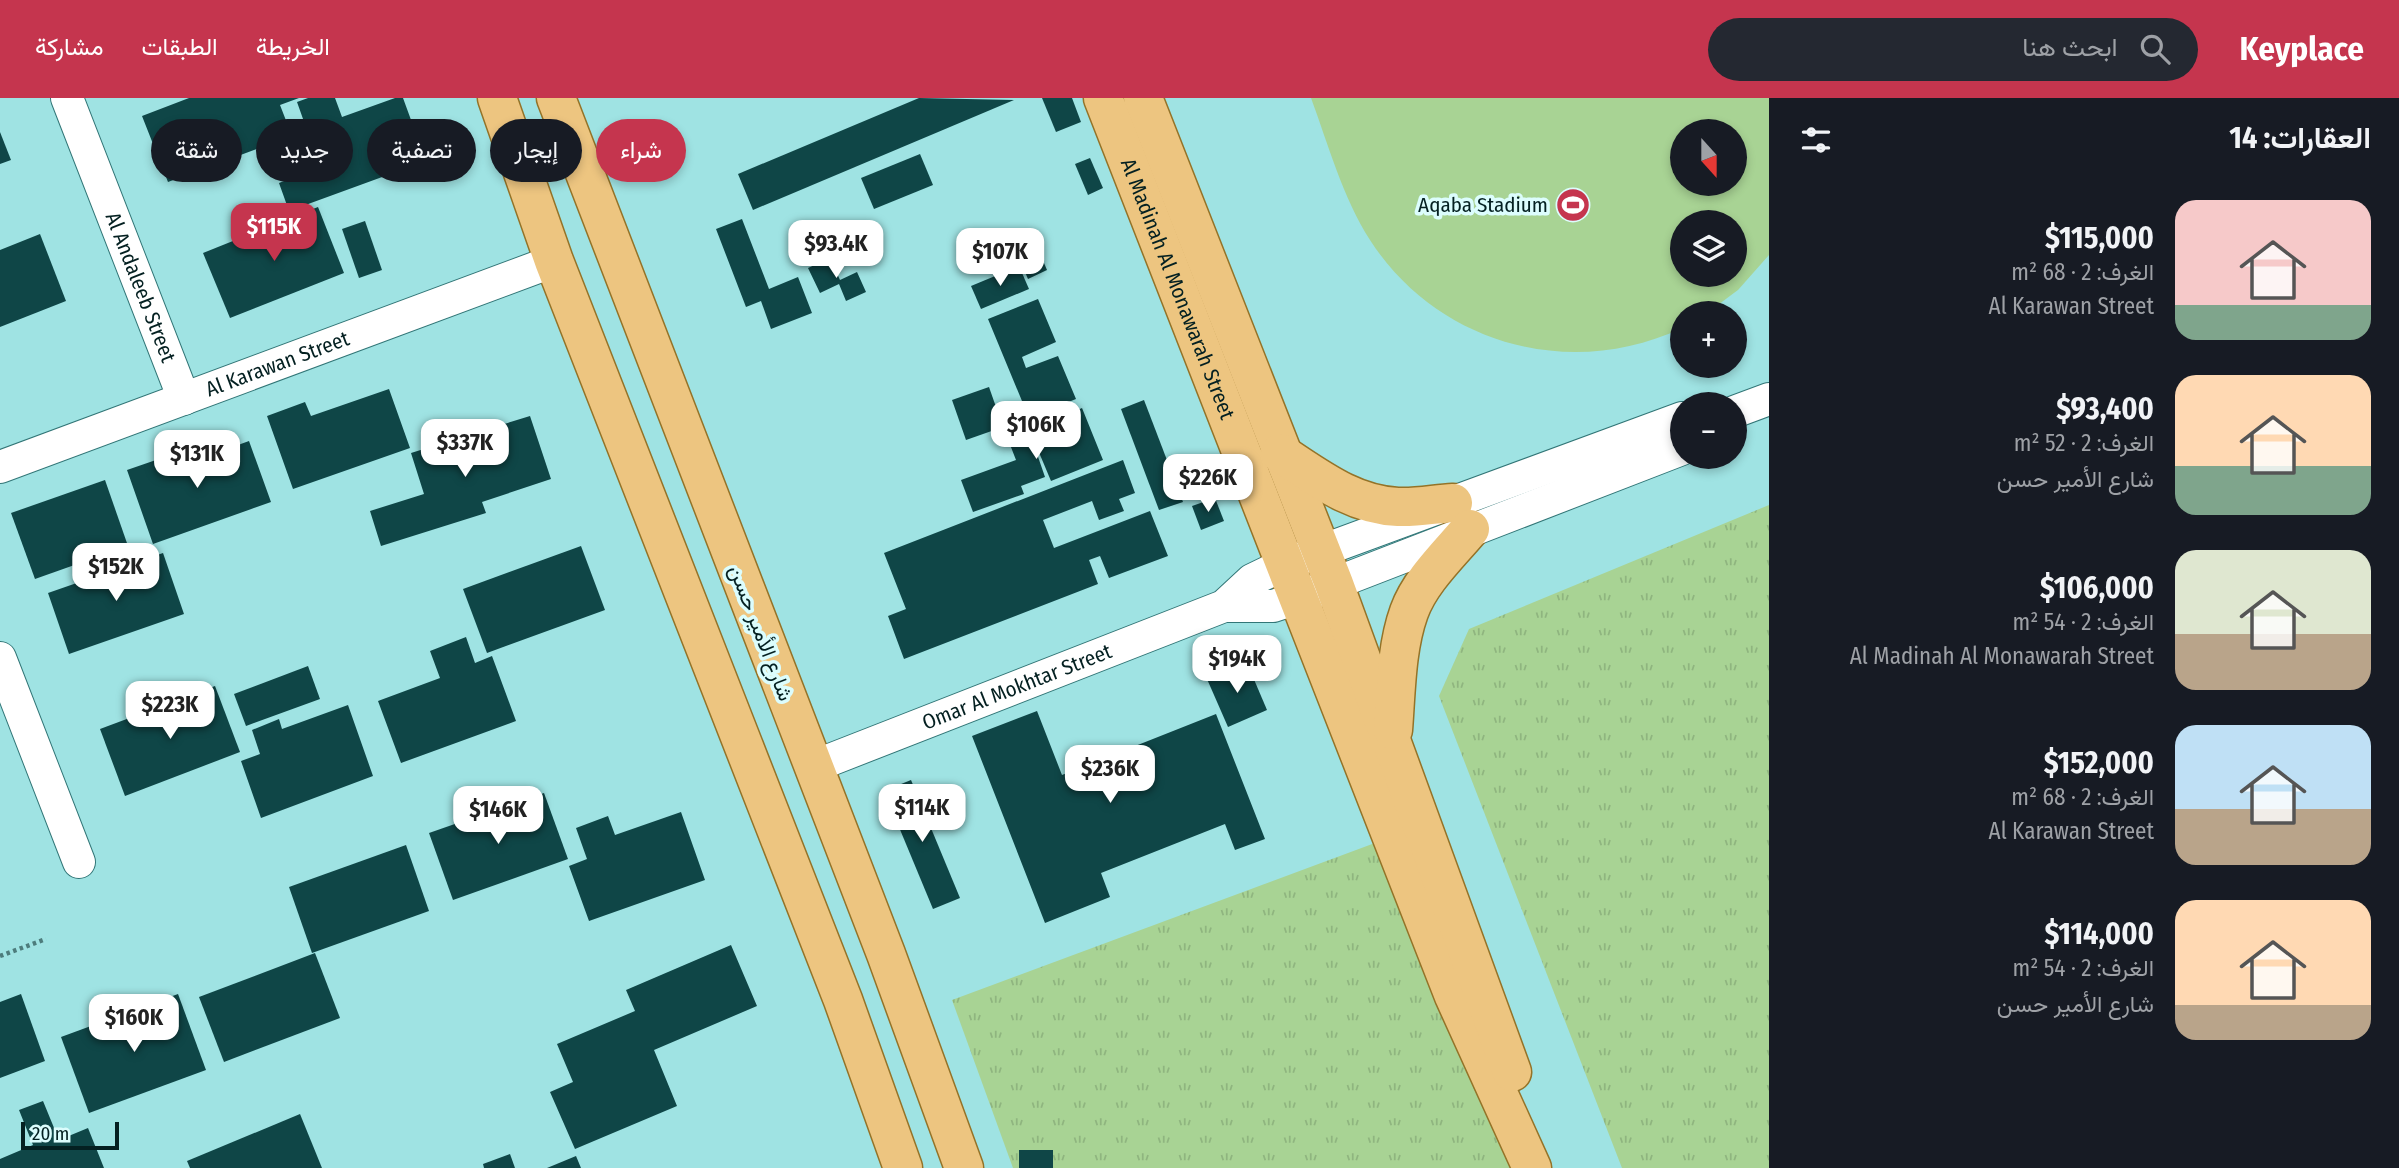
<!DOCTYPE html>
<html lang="ar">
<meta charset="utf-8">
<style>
body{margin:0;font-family:"Fira Sans Condensed",Vazirmatn,sans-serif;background:#242831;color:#f1f3f6;direction:rtl;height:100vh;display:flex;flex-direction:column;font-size:26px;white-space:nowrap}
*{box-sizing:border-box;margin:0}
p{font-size:23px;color:#9ea1a6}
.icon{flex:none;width:38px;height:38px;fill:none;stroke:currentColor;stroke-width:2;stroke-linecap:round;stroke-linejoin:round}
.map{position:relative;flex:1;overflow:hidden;direction:ltr}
.side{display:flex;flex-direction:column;background:#171b24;width:630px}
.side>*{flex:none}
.guide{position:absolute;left:21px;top:21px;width:665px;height:63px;direction:rtl;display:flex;gap:14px}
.needle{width:46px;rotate:159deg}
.buttons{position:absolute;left:1670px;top:21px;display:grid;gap:14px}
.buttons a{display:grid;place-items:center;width:77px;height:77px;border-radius:50%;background:#171b24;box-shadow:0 4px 10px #0003;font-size:35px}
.scale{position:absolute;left:21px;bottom:18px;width:98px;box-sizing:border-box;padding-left:7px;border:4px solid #042021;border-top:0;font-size:19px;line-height:24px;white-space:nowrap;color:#042021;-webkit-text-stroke:5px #dcfdfd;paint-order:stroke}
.price{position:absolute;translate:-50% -60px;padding:0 16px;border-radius:14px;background:#fff;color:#222;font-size:23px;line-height:46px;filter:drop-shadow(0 2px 4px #0008)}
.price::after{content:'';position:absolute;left:50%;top:42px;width:21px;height:16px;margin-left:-10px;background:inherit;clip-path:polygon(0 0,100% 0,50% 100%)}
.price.active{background:#c5354e;color:#fff}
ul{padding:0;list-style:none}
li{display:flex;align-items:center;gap:21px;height:175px;padding:0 28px}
li span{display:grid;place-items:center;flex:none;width:196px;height:140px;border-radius:21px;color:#555}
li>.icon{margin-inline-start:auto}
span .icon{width:84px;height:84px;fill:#fffc;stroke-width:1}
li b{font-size:30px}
h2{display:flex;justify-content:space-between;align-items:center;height:84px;padding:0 28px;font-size:30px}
.chip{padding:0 24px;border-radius:32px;background:#171b24;box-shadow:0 4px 10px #0003;font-size:24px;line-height:63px}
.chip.active{background:#c5354e;color:#fff}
header{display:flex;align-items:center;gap:42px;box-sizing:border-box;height:98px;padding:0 35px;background:#c5354e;color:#fff}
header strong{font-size:33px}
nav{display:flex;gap:38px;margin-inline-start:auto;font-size:24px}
.search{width:490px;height:63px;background:#242831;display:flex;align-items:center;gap:18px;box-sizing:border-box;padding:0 24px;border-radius:38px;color:#9ea1a6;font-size:26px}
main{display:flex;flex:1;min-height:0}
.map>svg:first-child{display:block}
.grass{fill:url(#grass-tufts)}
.pitch{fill:#a8d394;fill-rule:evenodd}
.building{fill:#0f4647}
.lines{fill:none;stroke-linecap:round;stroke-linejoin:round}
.minor-casing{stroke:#327677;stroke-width:34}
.major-casing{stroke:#947328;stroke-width:41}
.path{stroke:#4d7c7c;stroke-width:4.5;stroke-dasharray:3.5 3.5;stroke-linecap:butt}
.minor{stroke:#fff;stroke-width:32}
.major{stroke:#edc580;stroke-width:38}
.labels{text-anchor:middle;stroke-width:7;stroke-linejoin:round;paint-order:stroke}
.poi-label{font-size:21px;fill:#042021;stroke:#dcfdfd;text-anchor:end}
.street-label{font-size:21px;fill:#042021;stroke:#dcfdfd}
</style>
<header>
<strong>Keyplace</strong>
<div class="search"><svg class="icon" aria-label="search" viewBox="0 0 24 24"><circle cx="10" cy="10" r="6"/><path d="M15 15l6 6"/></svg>ابحث هنا</div>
<nav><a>الخريطة</a><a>الطبقات</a><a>مشاركة</a></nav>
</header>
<main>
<section class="side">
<h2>العقارات: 14<svg class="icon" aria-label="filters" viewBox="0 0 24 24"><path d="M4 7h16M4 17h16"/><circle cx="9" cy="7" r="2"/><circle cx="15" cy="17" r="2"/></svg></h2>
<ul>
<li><span style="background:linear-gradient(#f6c9c9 75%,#7fa58c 0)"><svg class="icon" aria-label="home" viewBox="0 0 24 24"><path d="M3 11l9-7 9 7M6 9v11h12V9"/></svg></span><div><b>$115,000</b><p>الغرف: 2 · 68 m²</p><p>Al Karawan Street</p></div></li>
<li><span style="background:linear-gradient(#ffd9b3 65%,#7fa58c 0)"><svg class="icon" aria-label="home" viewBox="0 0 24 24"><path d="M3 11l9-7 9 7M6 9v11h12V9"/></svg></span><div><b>$93,400</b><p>الغرف: 2 · 52 m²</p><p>شارع الأمير حسن</p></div></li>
<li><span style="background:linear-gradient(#dfe7d0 60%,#b9a48a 0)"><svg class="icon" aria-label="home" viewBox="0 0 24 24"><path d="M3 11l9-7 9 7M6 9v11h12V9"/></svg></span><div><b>$106,000</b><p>الغرف: 2 · 54 m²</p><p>Al Madinah Al Monawarah Street</p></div></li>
<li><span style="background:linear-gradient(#bfe0f5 60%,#b9a48a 0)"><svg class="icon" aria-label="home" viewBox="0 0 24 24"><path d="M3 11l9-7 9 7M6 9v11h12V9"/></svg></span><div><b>$152,000</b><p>الغرف: 2 · 68 m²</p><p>Al Karawan Street</p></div></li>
<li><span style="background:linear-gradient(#ffd9b3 75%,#b9a48a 0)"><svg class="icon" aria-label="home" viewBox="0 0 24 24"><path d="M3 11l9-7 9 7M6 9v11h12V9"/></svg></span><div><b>$114,000</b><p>الغرف: 2 · 54 m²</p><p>شارع الأمير حسن</p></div></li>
</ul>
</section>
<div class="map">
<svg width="1769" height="1070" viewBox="0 0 1769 1070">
<defs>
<pattern id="grass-tufts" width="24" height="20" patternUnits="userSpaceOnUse" patternTransform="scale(1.75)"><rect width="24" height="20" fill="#a8d394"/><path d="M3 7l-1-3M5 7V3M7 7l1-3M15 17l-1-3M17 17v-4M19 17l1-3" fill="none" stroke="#8fb57f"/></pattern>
</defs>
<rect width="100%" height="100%" fill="#9fe3e3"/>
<g class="grass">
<path d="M 1769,407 L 1769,1070 L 1622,1070 L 1439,598 L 1469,531 Z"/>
<path d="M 1391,739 L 1523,1070 L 1013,1070 L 952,902 Z"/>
</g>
<path class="pitch" d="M 1311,0 L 1769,0 L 1769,157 L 1738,192 L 1707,215 L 1682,215 L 1682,230 C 1570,283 1437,246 1370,142 C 1343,100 1328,46 1311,0 ZM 1682,33 L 1734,33 L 1734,86 L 1682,86 ZM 1682,124 L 1734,124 L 1734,177 L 1682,177 Z"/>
<g class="building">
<path d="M 189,0 L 299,0 L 280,7 L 292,38 L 168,84 L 142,18 Z"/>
<path d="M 308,0 L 335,0 L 342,19 L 395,0 L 403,0 L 426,63 L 289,113 L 279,85 L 302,76 L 290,42 L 308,35 L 297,4 Z"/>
<path d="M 919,0 L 1014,2 L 753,112 L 738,76 Z"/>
<path d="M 1042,0 L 1072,0 L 1081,24 L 1056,34 Z"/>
<path d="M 0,34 L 11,62 L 0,66 Z"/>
<path d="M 920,56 L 933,87 L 874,111 L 861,80 Z"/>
<path d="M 1090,60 L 1103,90 L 1088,97 L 1075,66 Z"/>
<path d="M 318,109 L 344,175 L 230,220 L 203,155 Z"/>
<path d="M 742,121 L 769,191 L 798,179 L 812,215 L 771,231 L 761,203 L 746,209 L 716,131 Z"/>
<path d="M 365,123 L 382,172 L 359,180 L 342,131 Z"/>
<path d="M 40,136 L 66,203 L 0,229 L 0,152 Z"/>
<path d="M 1038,151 L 1047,172 L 1028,181 L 1019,160 Z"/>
<path d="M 830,160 L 840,182 L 857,174 L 866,194 L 846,203 L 839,186 L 820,195 L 808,170 Z"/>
<path d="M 1019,168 L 1029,191 L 981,211 L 971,188 Z"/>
<path d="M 1038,201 L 1056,244 L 1022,259 L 1026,270 L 1058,258 L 1076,301 L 1029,320 L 988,221 Z"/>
<path d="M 989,289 L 1003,329 L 966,342 L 952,302 Z"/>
<path d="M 389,291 L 410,350 L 293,391 L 267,318 L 305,304 L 311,318 Z"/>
<path d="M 1144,302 L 1183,404 L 1159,412 L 1121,311 Z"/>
<path d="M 1082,310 L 1103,362 L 1051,383 L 1038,352 L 1036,353 L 1045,379 L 1021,388 L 1024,396 L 973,414 L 961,382 L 1016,362 L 1009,344 Z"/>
<path d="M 530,318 L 551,381 L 482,404 L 486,415 L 381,448 L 370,413 L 424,396 L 411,355 Z"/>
<path d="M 249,343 L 271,404 L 153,446 L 127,372 L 182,353 L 186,366 Z"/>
<path d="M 1123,362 L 1135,395 L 1119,401 L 1124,413 L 1099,422 L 1092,403 L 1043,422 L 1054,450 L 1150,413 L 1168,458 L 1109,480 L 1100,458 L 1089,462 L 1098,486 L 904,561 L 888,518 L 906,511 L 884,455 Z"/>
<path d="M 105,382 L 128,448 L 35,481 L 11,415 Z"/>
<path d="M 1215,400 L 1224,423 L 1201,432 L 1192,408 Z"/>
<path d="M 581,448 L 605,512 L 487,555 L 463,491 Z"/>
<path d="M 163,455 L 184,516 L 69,556 L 48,495 Z"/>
<path d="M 466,539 L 475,565 L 492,558 L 516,623 L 401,665 L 378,603 L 440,580 L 430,553 Z"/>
<path d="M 1247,565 L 1267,612 L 1228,629 L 1207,581 Z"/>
<path d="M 308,568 L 320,601 L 246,628 L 234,596 Z"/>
<path d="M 215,588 L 240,654 L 125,698 L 100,631 Z"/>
<path d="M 348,607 L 373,678 L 261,720 L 241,663 L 260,656 L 252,632 L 279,621 L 282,631 Z"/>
<path d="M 1037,613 L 1062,677 L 1216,616 L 1265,741 L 1235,752 L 1225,726 L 1101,775 L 1110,799 L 1045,825 L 972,638 Z"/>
<path d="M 911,682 L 960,800 L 933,811 L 884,693 Z"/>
<path d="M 544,695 L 568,761 L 453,802 L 429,735 Z"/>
<path d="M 681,714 L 705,782 L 589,823 L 569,768 L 587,761 L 576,730 L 608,718 L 615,737 Z"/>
<path d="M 406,747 L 429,813 L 312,855 L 289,789 Z"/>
<path d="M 731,847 L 757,908 L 654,952 L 677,1008 L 575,1051 L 550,994 L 573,984 L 557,946 L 635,913 L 626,892 Z"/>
<path d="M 315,855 L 340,920 L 224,964 L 199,899 Z"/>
<path d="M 21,896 L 45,963 L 0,980 L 0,904 Z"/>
<path d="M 178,896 L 206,972 L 89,1015 L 61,939 Z"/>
<path d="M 43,1003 L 59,1042 L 88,1030 L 104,1070 L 0,1070 L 0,1061 L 33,1047 L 19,1012 Z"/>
<path d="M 300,1016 L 322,1070 L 190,1070 L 187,1063 Z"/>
<rect x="1019" y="1052" width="34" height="18"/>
<path d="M 510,1056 L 515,1070 L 484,1070 L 483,1066 Z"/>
<path d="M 576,1058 L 581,1070 L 547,1070 Z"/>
</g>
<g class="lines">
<g class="minor-casing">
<g id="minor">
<path id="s1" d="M 67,0 L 184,301"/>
<path d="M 1734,314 L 1769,301"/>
<path id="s2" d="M 0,369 L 554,163"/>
<path d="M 1224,508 L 1273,508 L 1297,500 L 1682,351"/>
<path d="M 0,560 L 79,764"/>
<path id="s3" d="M 812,669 L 1224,508 L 1252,482 L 1283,467 L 1682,320"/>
</g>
</g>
<g class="major-casing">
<g id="major">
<path d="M 497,0 L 554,163 L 843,902 L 903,1070"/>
<path d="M 556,0 L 886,856 L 964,1070"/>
<path id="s4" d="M 1103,0 L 1454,898 L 1532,1070"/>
<path d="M 1143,0 L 1334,486 L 1512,974"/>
<path d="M 1280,355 C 1317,379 1352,407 1398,409 C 1416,410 1435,406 1453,405"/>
<path d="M 1393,632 C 1396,594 1396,550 1409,514 C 1420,483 1449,456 1470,431"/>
</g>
</g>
<path class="path" d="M 0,858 L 46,841"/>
<use href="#minor" class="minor"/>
<use href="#major" class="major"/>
</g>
<defs>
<g id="stadium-disc" transform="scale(1.75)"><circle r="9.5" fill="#c5354e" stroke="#dcfdfd"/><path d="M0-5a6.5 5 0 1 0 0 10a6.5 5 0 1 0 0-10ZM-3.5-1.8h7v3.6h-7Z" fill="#fff"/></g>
</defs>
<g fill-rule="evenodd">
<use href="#stadium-disc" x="1573" y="107"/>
</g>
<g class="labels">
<g class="poi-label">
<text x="1548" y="114">Aqaba Stadium</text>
</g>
<g class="street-label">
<text dy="7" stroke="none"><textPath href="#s1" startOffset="203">Al Andaleeb Street</textPath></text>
<text dy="7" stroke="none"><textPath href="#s4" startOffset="205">Al Madinah Al Monawarah Street</textPath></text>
<text dy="7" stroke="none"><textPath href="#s2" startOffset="296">Al Karawan Street</textPath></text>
<text transform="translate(761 535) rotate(69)" y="7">شارع الأمير حسن</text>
<text dy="7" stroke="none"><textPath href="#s3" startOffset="220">Omar Al Mokhtar Street</textPath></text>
</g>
</g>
</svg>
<div class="buttons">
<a><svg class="needle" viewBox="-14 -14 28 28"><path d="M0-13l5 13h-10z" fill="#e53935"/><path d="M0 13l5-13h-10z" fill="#9ea1a6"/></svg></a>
<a><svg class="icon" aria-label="layers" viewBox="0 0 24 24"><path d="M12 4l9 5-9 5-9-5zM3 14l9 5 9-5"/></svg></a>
<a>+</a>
<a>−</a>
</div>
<div class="scale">20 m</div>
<b class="price active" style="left:274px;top:165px">$115K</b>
<b class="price" style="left:836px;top:182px">$93.4K</b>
<b class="price" style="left:1000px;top:190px">$107K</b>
<b class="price" style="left:1036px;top:363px">$106K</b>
<b class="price" style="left:465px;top:381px">$337K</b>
<b class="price" style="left:197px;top:392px">$131K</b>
<b class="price" style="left:1208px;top:416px">$226K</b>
<b class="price" style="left:116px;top:505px">$152K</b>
<b class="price" style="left:1237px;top:597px">$194K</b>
<b class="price" style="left:170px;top:643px">$223K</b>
<b class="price" style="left:1110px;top:707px">$236K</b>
<b class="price" style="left:922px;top:746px">$114K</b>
<b class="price" style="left:498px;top:748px">$146K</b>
<b class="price" style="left:134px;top:956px">$160K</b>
<div class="guide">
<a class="chip active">شراء</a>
<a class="chip">إيجار</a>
<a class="chip">تصفية</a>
<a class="chip">جديد</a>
<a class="chip">شقة</a>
</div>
</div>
</main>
